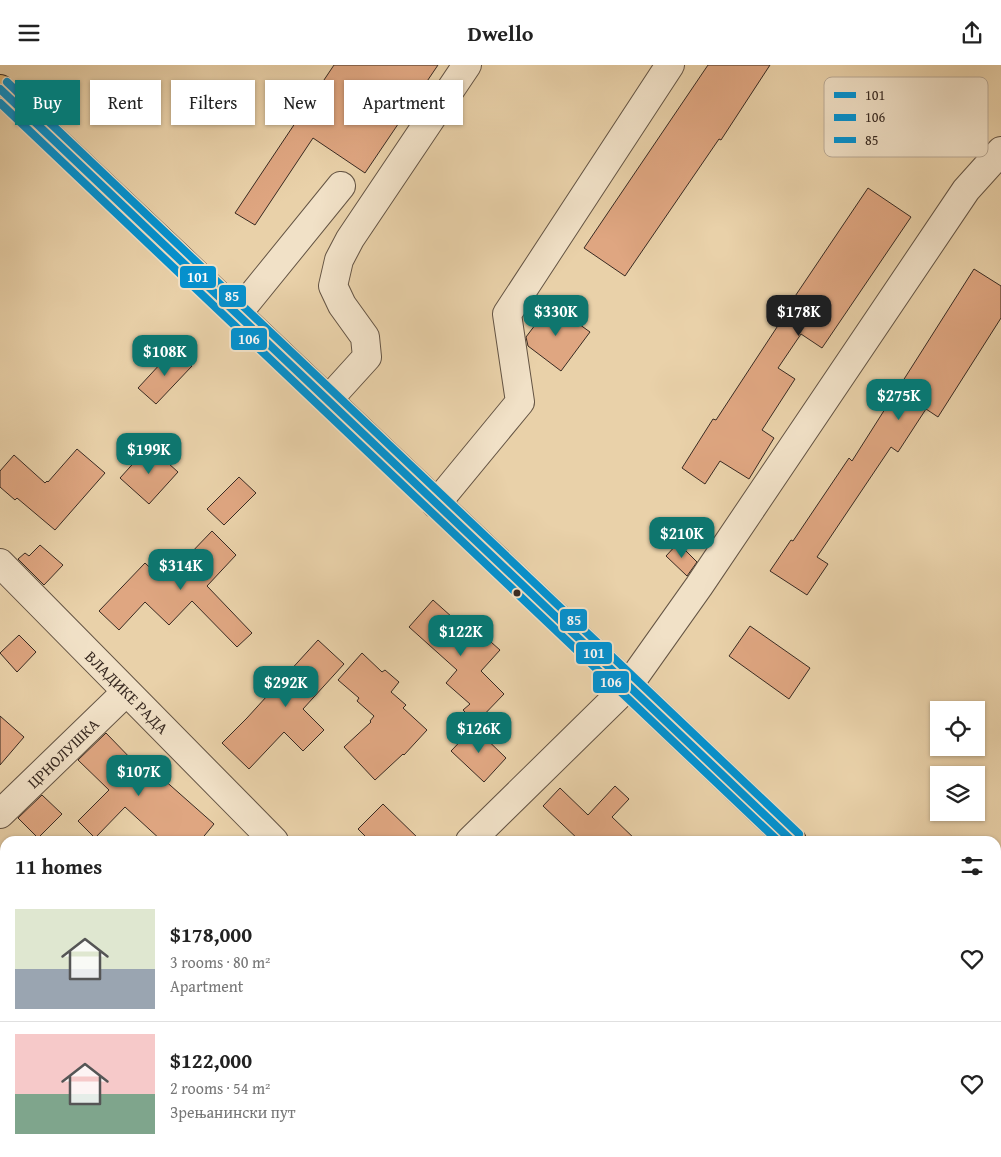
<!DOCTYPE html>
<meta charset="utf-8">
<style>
body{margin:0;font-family:"Gentium Book Plus",serif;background:#f2f2f2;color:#222;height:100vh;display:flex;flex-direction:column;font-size:19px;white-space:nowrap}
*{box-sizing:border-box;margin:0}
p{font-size:16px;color:#767676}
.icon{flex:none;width:28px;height:28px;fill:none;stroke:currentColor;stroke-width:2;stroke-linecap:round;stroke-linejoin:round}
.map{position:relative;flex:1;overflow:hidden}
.drawer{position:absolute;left:0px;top:771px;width:1001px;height:321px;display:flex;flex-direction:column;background:#fff;border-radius:15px 15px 0 0;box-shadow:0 1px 4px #0004}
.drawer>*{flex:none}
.guide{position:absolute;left:15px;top:15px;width:500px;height:45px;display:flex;gap:10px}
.buttons{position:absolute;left:930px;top:636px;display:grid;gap:10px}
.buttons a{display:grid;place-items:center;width:55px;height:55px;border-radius:0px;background:#fff;box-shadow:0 1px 4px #0004;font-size:25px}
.price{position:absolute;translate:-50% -42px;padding:0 11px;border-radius:10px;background:#0f766e;color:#fff;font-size:16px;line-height:32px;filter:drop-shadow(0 1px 2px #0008)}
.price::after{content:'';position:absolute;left:50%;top:30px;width:15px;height:11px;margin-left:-8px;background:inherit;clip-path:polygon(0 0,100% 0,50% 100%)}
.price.active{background:#222;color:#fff}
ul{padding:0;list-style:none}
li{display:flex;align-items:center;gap:15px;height:125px;padding:0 15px}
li+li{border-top:1px solid #e0e0e0}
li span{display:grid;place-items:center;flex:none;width:140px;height:100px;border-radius:0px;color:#555}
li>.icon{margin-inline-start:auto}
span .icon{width:60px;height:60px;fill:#fffc;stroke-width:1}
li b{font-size:21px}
h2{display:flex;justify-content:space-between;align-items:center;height:60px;padding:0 15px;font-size:21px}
.tag{padding:0 18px;border-radius:0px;background:#fff;box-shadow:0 1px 4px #0004;font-size:18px;line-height:45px}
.tag.active{background:#0f766e;color:#fff}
header{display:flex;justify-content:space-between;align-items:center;height:65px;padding:0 15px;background:#fff;font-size:22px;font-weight:800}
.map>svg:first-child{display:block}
.building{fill:#dfa681;stroke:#382a22}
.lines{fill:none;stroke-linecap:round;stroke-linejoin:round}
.minor-casing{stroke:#645444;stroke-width:30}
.major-casing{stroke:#382a22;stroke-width:30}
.minor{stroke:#f1e1c7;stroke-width:28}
.major{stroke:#e4b874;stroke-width:28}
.bus-1-casing{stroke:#f1e1c7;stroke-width:11}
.bus-2-casing{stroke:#f1e1c7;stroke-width:11}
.bus-3-casing{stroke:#f1e1c7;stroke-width:11}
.bus-1{stroke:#0392d1;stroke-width:8}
.bus-2{stroke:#0392d1;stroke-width:8}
.bus-3{stroke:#0392d1;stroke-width:8}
.bus-dot{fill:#382a22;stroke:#f1e1c7;stroke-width:2}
.labels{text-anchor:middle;stroke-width:5;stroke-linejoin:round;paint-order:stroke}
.street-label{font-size:16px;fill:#382a22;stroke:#f1e1c7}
.key{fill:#f1e1c7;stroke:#baaa96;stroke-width:1}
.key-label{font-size:14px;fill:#382a22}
.line-badge{stroke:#f1e1c7;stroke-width:2}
.badge-label{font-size:14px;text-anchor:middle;font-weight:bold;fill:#fff}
</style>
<header><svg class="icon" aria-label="menu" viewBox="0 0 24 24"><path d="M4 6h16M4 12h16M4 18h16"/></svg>Dwello<svg class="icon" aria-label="share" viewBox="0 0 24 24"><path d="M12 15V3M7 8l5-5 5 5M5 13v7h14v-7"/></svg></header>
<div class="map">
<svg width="1001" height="1092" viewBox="0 0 1001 1092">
<rect width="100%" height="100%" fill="#e9d1a9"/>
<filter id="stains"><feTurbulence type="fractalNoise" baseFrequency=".004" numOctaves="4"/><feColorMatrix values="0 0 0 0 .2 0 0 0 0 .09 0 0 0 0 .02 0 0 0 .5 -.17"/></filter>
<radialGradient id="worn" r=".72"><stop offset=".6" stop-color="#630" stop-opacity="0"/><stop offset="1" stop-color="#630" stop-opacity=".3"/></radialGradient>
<g class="building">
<path d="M 334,0 L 438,0 L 365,108 L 313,73 L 255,160 L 235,148 Z"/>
<path d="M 708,0 L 770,0 L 721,75 L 719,74 L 625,211 L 584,183 Z"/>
<path d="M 868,123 L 911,152 L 822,283 L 801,269 L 778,303 L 795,314 L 762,365 L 774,373 L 749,414 L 720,396 L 705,419 L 682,403 L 713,354 L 716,355 L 781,256 L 779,255 Z"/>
<path d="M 974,204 L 1001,221 L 1001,253 L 938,352 L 926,344 L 898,387 L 891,382 L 817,492 L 828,499 L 807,530 L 770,506 L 791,475 L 793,476 L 849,393 L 852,396 Z"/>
<path d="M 551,239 L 590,267 L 561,306 L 528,281 L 526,272 Z"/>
<path d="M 174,284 L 192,301 L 156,339 L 138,323 Z"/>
<path d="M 149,381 L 178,407 L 149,439 L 120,413 Z"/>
<path d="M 77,384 L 105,408 L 55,465 L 17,433 L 15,435 L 0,422 L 0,406 L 14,390 L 45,418 L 47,416 L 48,417 Z"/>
<path d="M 239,412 L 256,428 L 224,460 L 207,444 Z"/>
<path d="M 212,466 L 236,490 L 207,521 L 252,568 L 237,582 L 192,536 L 169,560 L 145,537 L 119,565 L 99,546 L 145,498 L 164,516 Z"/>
<path d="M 678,478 L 697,497 L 687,511 L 666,491 Z"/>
<path d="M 40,480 L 63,500 L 44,520 L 18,494 L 25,488 L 29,491 Z"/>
<path d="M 433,535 L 462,561 L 466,555 L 500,585 L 481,606 L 504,629 L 476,658 L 463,645 L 470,639 L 446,618 L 457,605 L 409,562 Z"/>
<path d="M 750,561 L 810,603 L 789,634 L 729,591 Z"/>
<path d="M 19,570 L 36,587 L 17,607 L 0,588 Z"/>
<path d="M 318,575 L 344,599 L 303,644 L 324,665 L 303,686 L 284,667 L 249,704 L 222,678 L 247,653 Z"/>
<path d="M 362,588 L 382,607 L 385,605 L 399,617 L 391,627 L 406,640 L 403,643 L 427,665 L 404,690 L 403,689 L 375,715 L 344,682 L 371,657 L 370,656 L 374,651 L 357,636 L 359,633 L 338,615 Z"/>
<path d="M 0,651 L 24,672 L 0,700 Z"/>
<path d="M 474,662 L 506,693 L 484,717 L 451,686 Z"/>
<path d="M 106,668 L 136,699 L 137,697 L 158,717 L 162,713 L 214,759 L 200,776 L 162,776 L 125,742 L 95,773 L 78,756 L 109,725 L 78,695 Z"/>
<path d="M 615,721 L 629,734 L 612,752 L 637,776 L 580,776 L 543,741 L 560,723 L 588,750 Z"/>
<path d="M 42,730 L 62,749 L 38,773 L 18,753 Z"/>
<path d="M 383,739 L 421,776 L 370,776 L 358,764 Z"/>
</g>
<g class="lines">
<g class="minor-casing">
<g id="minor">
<path d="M 238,248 L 341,121"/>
<path d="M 328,335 L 367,292 L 365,272 L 342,240 L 333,221 L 339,195 L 350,174 L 467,0"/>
<path d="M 436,439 L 520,337 L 507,249 L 670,0"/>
<path d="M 0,498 L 274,776"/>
<path d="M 0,749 L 126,627"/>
<path d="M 470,776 L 628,621 L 699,521 L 966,125 L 1001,86"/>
<path d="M 996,922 L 1001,916"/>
<path d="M 0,1058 L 5,1053"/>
<path d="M 582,1088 L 586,1092"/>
<path d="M 138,1092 L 143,1088"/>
<path d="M 361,1092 L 365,1088"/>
<path d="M 548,1092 L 553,1088"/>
</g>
</g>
<g class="major-casing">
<g id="major">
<path d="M 0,24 L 180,194 L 792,776"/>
<path d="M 996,972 L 1001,977"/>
</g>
</g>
<use href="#minor" class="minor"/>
<use href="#major" class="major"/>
<g class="bus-1-casing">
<path id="bus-1" d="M 0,24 L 792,776"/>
</g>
<g class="bus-2-casing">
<path id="bus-2" d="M 0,38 L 778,776"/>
</g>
<g class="bus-3-casing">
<path id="bus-3" d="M 7,17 L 799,769"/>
</g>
<use href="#bus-1" class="bus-1"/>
<use href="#bus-2" class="bus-2"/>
<use href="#bus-3" class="bus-3"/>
</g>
<circle class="bus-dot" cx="517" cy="528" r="4.5"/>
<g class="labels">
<g class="street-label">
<text transform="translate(127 627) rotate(45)" y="6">ВЛАДИКЕ РАДА</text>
<text transform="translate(63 688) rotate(-44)" y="6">ЦРНОЛУШКА</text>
</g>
</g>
<rect x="824" y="12" width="164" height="80" rx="8" class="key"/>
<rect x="834" y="27" width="22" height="6" fill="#0392d1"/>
<rect x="834" y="49" width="22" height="7" fill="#0392d1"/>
<rect x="834" y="72" width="22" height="6" fill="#0392d1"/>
<g class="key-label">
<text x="865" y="35">101</text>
<text x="865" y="57">106</text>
<text x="865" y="80">85</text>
</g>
<g class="line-badge">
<rect x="179" y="200" width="38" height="24" rx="5" fill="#0392d1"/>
<rect x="218" y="219" width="29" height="24" rx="5" fill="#0392d1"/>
<rect x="230" y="262" width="38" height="24" rx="5" fill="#0392d1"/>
<rect x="559" y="543" width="29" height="24" rx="5" fill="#0392d1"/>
<rect x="575" y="576" width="38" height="24" rx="5" fill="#0392d1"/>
<rect x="592" y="605" width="38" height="24" rx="5" fill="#0392d1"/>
</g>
<g class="badge-label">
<text x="198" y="217">101</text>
<text x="232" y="236">85</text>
<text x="249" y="279">106</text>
<text x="574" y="560">85</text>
<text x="594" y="593">101</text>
<text x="611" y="622">106</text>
</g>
<rect width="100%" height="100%" filter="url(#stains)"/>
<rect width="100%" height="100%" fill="url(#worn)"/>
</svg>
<div class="buttons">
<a><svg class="icon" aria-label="locate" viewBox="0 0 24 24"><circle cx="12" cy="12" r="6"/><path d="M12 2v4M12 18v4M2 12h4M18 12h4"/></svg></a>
<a><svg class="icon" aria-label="layers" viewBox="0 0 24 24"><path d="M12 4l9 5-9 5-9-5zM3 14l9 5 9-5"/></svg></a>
</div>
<b class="price" style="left:556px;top:272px">$330K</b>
<b class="price active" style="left:799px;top:272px">$178K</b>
<b class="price" style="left:165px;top:312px">$108K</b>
<b class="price" style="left:899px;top:356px">$275K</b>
<b class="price" style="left:149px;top:410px">$199K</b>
<b class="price" style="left:682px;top:494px">$210K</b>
<b class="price" style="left:181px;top:526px">$314K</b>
<b class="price" style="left:461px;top:592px">$122K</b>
<b class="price" style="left:286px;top:643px">$292K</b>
<b class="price" style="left:479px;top:689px">$126K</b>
<b class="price" style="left:139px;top:732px">$107K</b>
<div class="guide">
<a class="tag active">Buy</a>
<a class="tag">Rent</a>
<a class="tag">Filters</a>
<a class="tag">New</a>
<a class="tag">Apartment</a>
</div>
<section class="drawer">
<h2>11 homes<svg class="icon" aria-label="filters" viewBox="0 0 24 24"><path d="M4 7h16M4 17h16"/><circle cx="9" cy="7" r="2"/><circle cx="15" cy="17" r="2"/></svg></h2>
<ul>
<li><span style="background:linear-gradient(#dfe7d0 60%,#9aa5b1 0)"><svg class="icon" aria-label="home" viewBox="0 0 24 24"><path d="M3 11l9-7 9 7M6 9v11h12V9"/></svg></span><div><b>$178,000</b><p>3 rooms · 80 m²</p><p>Apartment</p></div><svg class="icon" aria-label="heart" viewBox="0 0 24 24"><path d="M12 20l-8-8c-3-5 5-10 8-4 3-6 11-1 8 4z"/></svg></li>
<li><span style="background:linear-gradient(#f6c9c9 60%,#7fa58c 0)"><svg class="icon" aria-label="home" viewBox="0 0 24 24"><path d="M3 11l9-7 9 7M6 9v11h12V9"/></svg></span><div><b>$122,000</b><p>2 rooms · 54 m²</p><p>Зрењанински пут</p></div><svg class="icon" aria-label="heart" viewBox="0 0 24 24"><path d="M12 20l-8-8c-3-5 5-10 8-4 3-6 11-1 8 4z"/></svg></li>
</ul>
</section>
</div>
